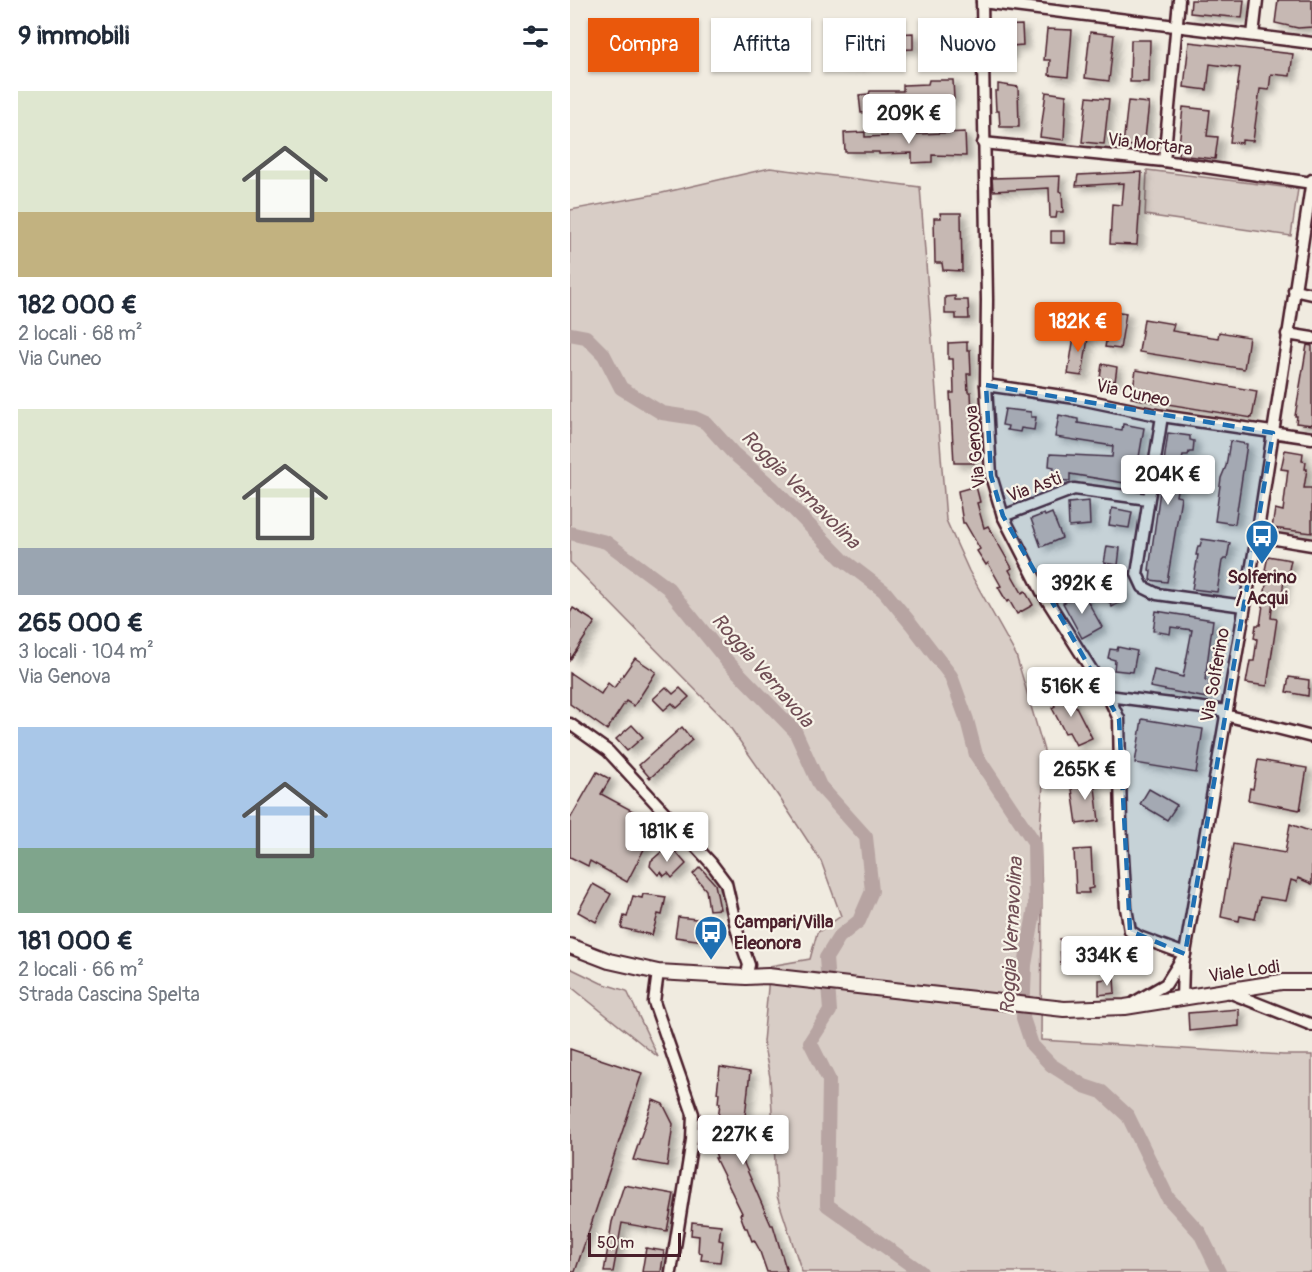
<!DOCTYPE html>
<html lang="it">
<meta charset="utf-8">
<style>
body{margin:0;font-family:Pangolin,sans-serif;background:#f2f2f3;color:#1f2937;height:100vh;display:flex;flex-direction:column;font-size:22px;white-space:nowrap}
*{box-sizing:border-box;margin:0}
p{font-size:20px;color:#747a83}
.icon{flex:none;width:33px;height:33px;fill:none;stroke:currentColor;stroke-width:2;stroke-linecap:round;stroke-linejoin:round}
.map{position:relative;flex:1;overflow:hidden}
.side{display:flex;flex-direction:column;background:#fff;width:570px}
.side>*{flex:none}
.guide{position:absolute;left:18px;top:18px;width:570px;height:54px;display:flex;gap:12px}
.scale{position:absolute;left:18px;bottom:15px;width:93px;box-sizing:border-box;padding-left:6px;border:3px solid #4a1f2b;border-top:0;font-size:16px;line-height:21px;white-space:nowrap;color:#4a1f2b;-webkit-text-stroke:4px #f7f3e8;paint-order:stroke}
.price{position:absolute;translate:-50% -51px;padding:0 14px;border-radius:6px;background:#fff;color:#222;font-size:20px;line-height:39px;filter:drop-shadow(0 2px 3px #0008)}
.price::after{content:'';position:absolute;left:50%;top:36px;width:18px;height:14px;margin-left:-9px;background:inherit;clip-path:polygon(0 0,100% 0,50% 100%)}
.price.current{background:#ea580c;color:#fff}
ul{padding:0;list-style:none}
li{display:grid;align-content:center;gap:12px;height:318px;padding:0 18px}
li span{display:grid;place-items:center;height:186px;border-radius:0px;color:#555}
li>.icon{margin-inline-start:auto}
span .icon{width:108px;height:108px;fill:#fffc;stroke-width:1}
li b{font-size:26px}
h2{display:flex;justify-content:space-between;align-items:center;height:72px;padding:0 18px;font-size:26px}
.chip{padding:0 21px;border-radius:0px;background:#fff;box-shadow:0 2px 4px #0004;font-size:21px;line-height:54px}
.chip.current{background:#ea580c;color:#fff}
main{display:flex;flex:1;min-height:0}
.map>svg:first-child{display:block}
.green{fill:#d8cdc6;stroke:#917678;stroke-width:1.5}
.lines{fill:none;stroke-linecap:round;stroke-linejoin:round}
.canal{stroke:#b7a4a2;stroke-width:14}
.building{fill:#c6b8b3;stroke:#4a1f2b;stroke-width:1.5;filter:url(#shadow)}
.minor-casing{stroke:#4a1f2b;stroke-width:15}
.tertiary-casing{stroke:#4a1f2b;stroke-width:18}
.minor{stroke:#f7f3e8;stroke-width:10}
.tertiary{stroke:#f7f3e8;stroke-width:14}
.marked{fill:#1f6fb2;fill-opacity:0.2;stroke:#1f6fb2;stroke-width:4.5;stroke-dasharray:12 8;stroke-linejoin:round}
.labels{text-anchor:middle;stroke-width:4.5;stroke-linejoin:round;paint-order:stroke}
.street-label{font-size:18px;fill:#4a1f2b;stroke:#f7f3e8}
.poi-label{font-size:18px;font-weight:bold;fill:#4a1f2b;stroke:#f7f3e8}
.water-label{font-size:20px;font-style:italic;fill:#704e55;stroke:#f7f3e8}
</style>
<main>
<section class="side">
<h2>9 immobili<svg class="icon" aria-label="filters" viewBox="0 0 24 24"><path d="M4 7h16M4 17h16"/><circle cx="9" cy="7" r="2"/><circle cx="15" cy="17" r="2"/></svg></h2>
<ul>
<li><span style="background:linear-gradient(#dfe7d0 65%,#c2b280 0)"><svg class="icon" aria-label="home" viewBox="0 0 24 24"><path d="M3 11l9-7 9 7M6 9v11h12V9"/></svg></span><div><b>182 000 €</b><p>2 locali · 68 m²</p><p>Via Cuneo</p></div></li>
<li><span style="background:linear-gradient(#dfe7d0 75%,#9aa5b1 0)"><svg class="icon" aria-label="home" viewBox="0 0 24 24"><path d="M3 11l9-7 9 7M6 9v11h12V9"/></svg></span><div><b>265 000 €</b><p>3 locali · 104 m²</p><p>Via Genova</p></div></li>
<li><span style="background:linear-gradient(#a9c7e8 65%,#7fa58c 0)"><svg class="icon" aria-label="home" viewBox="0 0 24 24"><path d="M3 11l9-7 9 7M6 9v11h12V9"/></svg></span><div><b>181 000 €</b><p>2 locali · 66 m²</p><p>Strada Cascina Spelta</p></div></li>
</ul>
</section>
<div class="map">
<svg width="742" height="1272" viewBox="0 0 742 1272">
<defs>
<filter id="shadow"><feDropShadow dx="6" dy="4" stdDeviation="3" flood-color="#0004"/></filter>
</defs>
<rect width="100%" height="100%" fill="#f0ebe0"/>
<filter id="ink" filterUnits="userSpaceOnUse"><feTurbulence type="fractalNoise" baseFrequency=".0167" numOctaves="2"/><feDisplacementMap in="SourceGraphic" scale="12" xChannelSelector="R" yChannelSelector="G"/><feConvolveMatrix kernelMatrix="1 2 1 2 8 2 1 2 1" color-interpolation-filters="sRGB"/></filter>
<g filter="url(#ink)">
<g class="green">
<path d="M 200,168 L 350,187 L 376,520 L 399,571 L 446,655 L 475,754 L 470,830 L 472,898 L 471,1040 L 713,1055 L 742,1055 L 742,1272 L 232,1272 L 207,1196 L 200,1077 L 193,1042 L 200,966 L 240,959 L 247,933 L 271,916 L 251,861 L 211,800 L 155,720 L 0,562 L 0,210 L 92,193 Z"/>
<path d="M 577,170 L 728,189 L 721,236 L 575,215 Z"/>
<path d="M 0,968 L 31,983 L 57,991 L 88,1057 L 0,986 Z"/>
</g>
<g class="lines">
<g class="canal">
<path d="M 0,334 L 16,337 L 34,355 L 51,388 L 92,413 L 125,418 L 136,423 L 163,453 L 202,487 L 272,559 L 314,591 L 342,625 L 381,676 L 397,720 L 406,755 L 464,842 L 465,907 L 455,965 L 453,1018 L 462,1045 L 481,1065 L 514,1086 L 532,1092 L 558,1116 L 598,1198 L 630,1233 L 649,1272"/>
<path d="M 0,533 L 36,542 L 98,588 L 157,661 L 225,731 L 250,786 L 296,837 L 302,891 L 289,921 L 269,937 L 256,958 L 260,1011 L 240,1042 L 259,1080 L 257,1205 L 351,1272"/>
</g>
</g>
<g class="building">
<path d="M 621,0 L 674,0 L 672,18 L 620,13 Z"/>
<path d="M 708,0 L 742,0 L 742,27 L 728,28 L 705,23 Z"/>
<path d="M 452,25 L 453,45 L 441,46 L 441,55 L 424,56 L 422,26 Z"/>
<path d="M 391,28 L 392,47 L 371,48 L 370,29 Z"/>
<path d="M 477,29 L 502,30 L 498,77 L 479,75 L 480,60 L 474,60 Z"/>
<path d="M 520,32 L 544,35 L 539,81 L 515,78 Z"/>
<path d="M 343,33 L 343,49 L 324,50 L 323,34 Z"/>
<path d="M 290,35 L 290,64 L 270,65 L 269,36 Z"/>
<path d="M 561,40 L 580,40 L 579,82 L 560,82 Z"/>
<path d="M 619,42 L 723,54 L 720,76 L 701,74 L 699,90 L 690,89 L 683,141 L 672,140 L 672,143 L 660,142 L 670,68 L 640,64 L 637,90 L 614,87 Z"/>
<path d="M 359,80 L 383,80 L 384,99 L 332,102 L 332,110 L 291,113 L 289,95 L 299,94 L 300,91 L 333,91 L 333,85 L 358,84 Z"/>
<path d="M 428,84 L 448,87 L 449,127 L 430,127 L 429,111 L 426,111 L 425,91 L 428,91 Z"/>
<path d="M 476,92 L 496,95 L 494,140 L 470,137 Z"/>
<path d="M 517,97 L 539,99 L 534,144 L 512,142 Z"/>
<path d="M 558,101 L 579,103 L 574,147 L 553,145 Z"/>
<path d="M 613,107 L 640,110 L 637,136 L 648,137 L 645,159 L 608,155 Z"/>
<path d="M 295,132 L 295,137 L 317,136 L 317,133 L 327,133 L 327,135 L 395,132 L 396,156 L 362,155 L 362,162 L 342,163 L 342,153 L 309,154 L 309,152 L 275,152 L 274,133 Z"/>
<path d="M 572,172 L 567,245 L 540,244 L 542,204 L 552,205 L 554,183 L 506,186 L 508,175 Z"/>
<path d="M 490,176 L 489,191 L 492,192 L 493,212 L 487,212 L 486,218 L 480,218 L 479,188 L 423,191 L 422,178 Z"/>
<path d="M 370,213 L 391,213 L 392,271 L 373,270 L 372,263 L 365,263 L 364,218 L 371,218 Z"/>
<rect x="481" y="231" width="13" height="12"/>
<path d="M 385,296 L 385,300 L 398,300 L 399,319 L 386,319 L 386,314 L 375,314 L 375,297 Z"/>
<path d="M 514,307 L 556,313 L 550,349 L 535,347 L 539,325 L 512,319 Z"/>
<path d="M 574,319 L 604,324 L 602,331 L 648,338 L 649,332 L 679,337 L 674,369 L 569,352 Z"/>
<path d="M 505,330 L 519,332 L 512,376 L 498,374 Z"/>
<path d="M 397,342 L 397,350 L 400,350 L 401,374 L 397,374 L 398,392 L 401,392 L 404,463 L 384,463 L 380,393 L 384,393 L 383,359 L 378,359 L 378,343 Z"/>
<path d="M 737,345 L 742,346 L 742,425 L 726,423 L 727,416 L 725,416 Z"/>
<path d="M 532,364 L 547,367 L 545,381 L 530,378 Z"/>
<path d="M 566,370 L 687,391 L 682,418 L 561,398 Z"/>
<path d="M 435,409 L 461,412 L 461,417 L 466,417 L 464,430 L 451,428 L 450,432 L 437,430 L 438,426 L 432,425 Z"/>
<path d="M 489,415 L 508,419 L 508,423 L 552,430 L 553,424 L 574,428 L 568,463 L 570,463 L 569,474 L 566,474 L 564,487 L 554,486 L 554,483 L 500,474 L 500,481 L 483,480 L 484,467 L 479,466 L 480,454 L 542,457 L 543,446 L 485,437 Z"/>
<path d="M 598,433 L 620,436 L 620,440 L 624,441 L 623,452 L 619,452 L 618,455 L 613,455 L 606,496 L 611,497 L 597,582 L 580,580 L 581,571 L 579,570 Z"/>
<path d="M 660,441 L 677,444 L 665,524 L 645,521 L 651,478 L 656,466 Z"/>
<path d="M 715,450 L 733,453 L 732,461 L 736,462 L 735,469 L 737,469 L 734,488 L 742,488 L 742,533 L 702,528 L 705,509 L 713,511 L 718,470 L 711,469 Z"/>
<path d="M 406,486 L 410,502 L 407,503 L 414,528 L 418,526 L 442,568 L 439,570 L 452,593 L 455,591 L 463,605 L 447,614 L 439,600 L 437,602 L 428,587 L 431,586 L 418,563 L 416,565 L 407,551 L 410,549 L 395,523 L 393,523 L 388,491 Z"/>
<path d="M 519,501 L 520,525 L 499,527 L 498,503 Z"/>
<path d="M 542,508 L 562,512 L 559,528 L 539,525 Z"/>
<path d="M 482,513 L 492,538 L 471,547 L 461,519 L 474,514 L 475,516 Z"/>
<path d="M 632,539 L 660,543 L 657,559 L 654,559 L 652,561 L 647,592 L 622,589 L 628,555 L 626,555 L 628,546 L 630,546 Z"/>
<path d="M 537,546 L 550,548 L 548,565 L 534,563 Z"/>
<path d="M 698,556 L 721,560 L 718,574 L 715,574 L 711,601 L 703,600 L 701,618 L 707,619 L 697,686 L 676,683 L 680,661 L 684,661 L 687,639 L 684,638 L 686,625 L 690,625 L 698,571 L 695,570 Z"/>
<path d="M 547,579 L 556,595 L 550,599 L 551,602 L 542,607 L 532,591 L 539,587 L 537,584 Z"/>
<path d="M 513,593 L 532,627 L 512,638 L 493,603 Z"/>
<path d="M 3,608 L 25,622 L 0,660 L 0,613 Z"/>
<path d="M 586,611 L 643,620 L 635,680 L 640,681 L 637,698 L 580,687 L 584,670 L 613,677 L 622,630 L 601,627 L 600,634 L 583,631 Z"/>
<path d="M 548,647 L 567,651 L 563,672 L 544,670 L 545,660 L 538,658 L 540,649 L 547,650 Z"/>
<path d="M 65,658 L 86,672 L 64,706 L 56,701 L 37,730 L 0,704 L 0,673 L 31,694 L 38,683 L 44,688 Z"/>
<path d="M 719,677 L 739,680 L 738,696 L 716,692 Z"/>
<path d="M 96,687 L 103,694 L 110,688 L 119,697 L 107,708 L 102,703 L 94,710 L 83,699 Z"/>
<path d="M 498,691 L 522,738 L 506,745 L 499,732 L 495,733 L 482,708 L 485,706 L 482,700 Z"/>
<path d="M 572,719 L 633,729 L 626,773 L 565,763 Z"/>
<path d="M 62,725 L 73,737 L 57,751 L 46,739 Z"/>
<path d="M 112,727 L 122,740 L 80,778 L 69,765 Z"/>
<path d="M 688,760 L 737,768 L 730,810 L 678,800 L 680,788 L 683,789 Z"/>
<path d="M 27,772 L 40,779 L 31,794 L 87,824 L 57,882 L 20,861 L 18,866 L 0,857 L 0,819 Z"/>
<path d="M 524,779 L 529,821 L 507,824 L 501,782 Z"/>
<path d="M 579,789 L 607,805 L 597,820 L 570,804 Z"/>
<path d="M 720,824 L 742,832 L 742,884 L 728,878 L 727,882 L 721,880 L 716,901 L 690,897 L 685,919 L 670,916 L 669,921 L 651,917 L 663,844 L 715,853 Z"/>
<path d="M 97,847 L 103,853 L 105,851 L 116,864 L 102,878 L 98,873 L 94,876 L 91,872 L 88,875 L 80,866 L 81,861 Z"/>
<path d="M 521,849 L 523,888 L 518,889 L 519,893 L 506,893 L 504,850 Z"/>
<path d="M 130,867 L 145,884 L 150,909 L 139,910 L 136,890 L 123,874 Z"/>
<path d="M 23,884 L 41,894 L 26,922 L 8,912 Z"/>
<path d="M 73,894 L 96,897 L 92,915 L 88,914 L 82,935 L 51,928 L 54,916 L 57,917 L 63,896 L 72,898 Z"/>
<path d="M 108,917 L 144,921 L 141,942 L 105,937 Z"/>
<path d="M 535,937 L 536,957 L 529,957 L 529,960 L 514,960 L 514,962 L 491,964 L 490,939 Z"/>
<path d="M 544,978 L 545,993 L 529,995 L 529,980 Z"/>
<path d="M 669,1009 L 669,1026 L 619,1031 L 618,1013 Z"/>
<path d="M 0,1049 L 72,1073 L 5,1272 L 0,1272 Z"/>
<path d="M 150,1067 L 180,1072 L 172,1143 L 166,1145 L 201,1225 L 203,1225 L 217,1272 L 197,1272 L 189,1249 L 184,1240 L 182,1241 L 177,1228 L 175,1228 L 170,1214 L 172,1213 L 145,1158 L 147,1158 L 145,1152 L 163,1146 L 143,1136 L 145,1126 L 147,1126 L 150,1103 L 148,1103 L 149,1093 L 147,1093 Z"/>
<path d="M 83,1100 L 93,1104 L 103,1124 L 97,1166 L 63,1160 Z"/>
<path d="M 54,1185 L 104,1194 L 97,1231 L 52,1223 L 43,1272 L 34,1272 L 42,1222 Z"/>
<path d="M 122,1222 L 151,1225 L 149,1240 L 153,1241 L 150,1262 L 131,1260 L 132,1253 L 128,1252 L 129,1236 L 121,1235 Z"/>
<path d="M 76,1248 L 94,1251 L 91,1272 L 72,1272 Z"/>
</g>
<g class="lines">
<g class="minor-casing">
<g id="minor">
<path d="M 412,0 L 417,300 L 416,385 L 421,476 L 433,516 L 472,592 L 538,696 L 549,719 L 551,823 L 556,908 L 560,931 L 569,937 L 615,954"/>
<path d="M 412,2 L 742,43"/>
<path d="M 683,35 L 687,0"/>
<path d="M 413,143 L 594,161 L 742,183"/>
<path d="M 594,161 L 609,0"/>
<path d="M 724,290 L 742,294"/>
<path d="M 717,334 L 742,338"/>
<path d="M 416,385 L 506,398 L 592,416 L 742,438"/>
<path d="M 592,416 L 567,574 L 573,587 L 587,594 L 674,606"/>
<path d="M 433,516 L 504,489 L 578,499"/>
<path d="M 687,536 L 742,545"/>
<path d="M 538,696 L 657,711"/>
<path d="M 655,715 L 742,737"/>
<path d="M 0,724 L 38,751 L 141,863 L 156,883 L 167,931 L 179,965 L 176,977"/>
<path d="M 88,972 L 84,1002 L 123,1114 L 122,1140 L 101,1272"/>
<path d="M 656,991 L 742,1025"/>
<path d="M 612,999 L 613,965 L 687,536 L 742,180"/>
<path d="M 565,1002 L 596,984 L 613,957"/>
</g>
</g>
<g class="tertiary-casing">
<path id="tertiary" d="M 0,946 L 39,961 L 88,972 L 176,977 L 198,976 L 494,1009 L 555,1007 L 711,982 L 742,982"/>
</g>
<use href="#minor" class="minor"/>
<use href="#tertiary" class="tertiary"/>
</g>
</g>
<path class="marked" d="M 416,385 L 703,433 L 615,954 L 560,931 L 549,719 L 433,516 L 421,476 Z"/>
<defs>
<g id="bus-pin" transform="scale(1.725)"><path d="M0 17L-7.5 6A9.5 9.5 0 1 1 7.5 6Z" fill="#1f6fb2" stroke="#f7f3e8"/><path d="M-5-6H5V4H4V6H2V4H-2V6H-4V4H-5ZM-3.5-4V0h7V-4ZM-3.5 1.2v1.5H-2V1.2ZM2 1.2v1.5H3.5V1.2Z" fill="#fff"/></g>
</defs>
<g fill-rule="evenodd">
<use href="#bus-pin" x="692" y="536"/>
<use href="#bus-pin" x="141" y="932"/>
</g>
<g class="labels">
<g class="street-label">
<text transform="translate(580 144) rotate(7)" y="6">Via Mortara</text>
<text transform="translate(563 393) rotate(12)" y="6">Via Cuneo</text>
<text transform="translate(405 447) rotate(-96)" y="6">Via Genova</text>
<text transform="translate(464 487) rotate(-20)" y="6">Via Asti</text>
<text transform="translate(645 675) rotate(-80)" y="6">Via Solferino</text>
<text transform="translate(674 971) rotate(-8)" y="6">Viale Lodi</text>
</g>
<g class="poi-label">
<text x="692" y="583">Solferino<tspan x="692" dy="21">/ Acqui</tspan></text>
<text x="164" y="928" text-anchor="start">Campari/Villa<tspan x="164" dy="21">Eleonora</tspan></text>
</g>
<g class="water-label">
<text transform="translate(231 489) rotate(45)" y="7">Roggia Vernavolina</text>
<text transform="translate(193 670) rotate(49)" y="7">Roggia Vernavola</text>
<text transform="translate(441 936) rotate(-87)" y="7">Roggia Vernavolina</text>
</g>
</g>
</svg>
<div class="scale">50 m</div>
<b class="price" style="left:339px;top:145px">209K €</b>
<b class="price current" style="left:508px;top:353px">182K €</b>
<b class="price" style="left:598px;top:506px">204K €</b>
<b class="price" style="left:512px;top:615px">392K €</b>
<b class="price" style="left:501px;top:718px">516K €</b>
<b class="price" style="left:515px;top:801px">265K €</b>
<b class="price" style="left:97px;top:863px">181K €</b>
<b class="price" style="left:537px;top:987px">334K €</b>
<b class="price" style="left:173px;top:1166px">227K €</b>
<div class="guide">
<a class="chip current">Compra</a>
<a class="chip">Affitta</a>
<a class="chip">Filtri</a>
<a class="chip">Nuovo</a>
</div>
</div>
</main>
